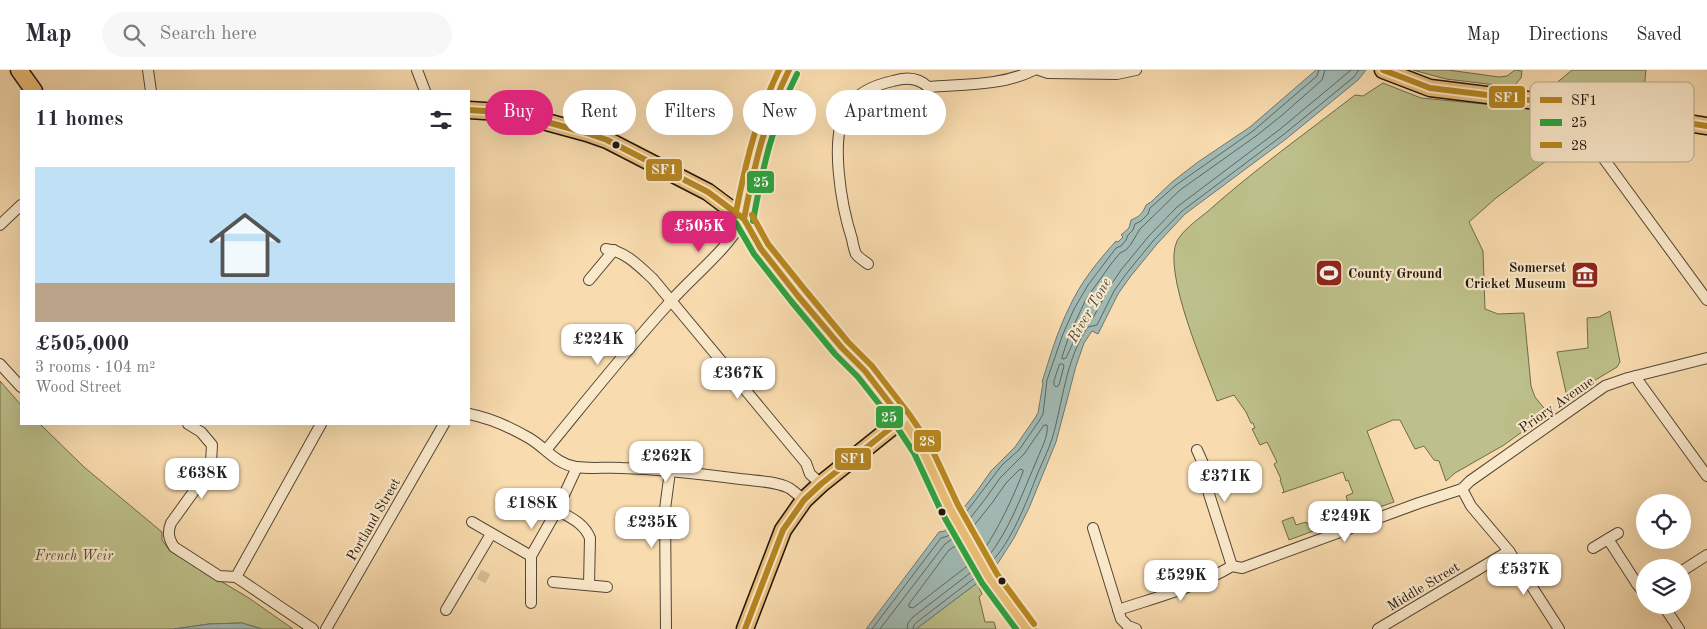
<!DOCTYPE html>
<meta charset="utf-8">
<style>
body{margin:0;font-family:"Old Standard TT",serif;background:#f7f7f7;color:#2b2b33;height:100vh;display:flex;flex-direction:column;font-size:19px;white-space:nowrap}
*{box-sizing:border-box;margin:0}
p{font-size:16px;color:#7c7c81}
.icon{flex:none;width:28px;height:28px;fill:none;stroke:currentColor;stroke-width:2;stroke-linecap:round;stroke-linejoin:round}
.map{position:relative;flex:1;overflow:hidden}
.details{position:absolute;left:20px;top:20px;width:450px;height:335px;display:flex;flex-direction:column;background:#fff;border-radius:0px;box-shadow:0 5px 20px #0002}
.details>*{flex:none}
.banner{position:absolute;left:485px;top:20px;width:475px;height:45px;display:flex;gap:10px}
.tools{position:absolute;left:1636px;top:424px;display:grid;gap:10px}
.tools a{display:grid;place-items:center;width:55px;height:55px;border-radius:50%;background:#fff;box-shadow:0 5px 20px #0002;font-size:25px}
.price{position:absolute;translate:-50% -42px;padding:0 11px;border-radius:10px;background:#fff;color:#222;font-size:16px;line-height:32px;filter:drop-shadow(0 1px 2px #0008)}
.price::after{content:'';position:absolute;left:50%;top:30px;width:15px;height:11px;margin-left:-8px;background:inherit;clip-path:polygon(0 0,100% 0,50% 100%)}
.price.active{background:#db2777;color:#fff}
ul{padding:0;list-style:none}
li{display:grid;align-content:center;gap:10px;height:265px;padding:0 15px}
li+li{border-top:1px solid #e1e1e2}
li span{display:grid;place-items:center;height:155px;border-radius:0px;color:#555}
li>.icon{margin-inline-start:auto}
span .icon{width:90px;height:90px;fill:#fffc;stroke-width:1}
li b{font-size:21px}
h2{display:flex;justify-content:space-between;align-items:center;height:60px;padding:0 15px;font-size:21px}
.pill{padding:0 18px;border-radius:22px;background:#fff;box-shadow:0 5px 20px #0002;font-size:18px;line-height:45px}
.pill.active{background:#db2777;color:#fff}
header{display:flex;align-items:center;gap:30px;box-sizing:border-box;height:70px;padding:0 25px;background:#fff;border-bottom:1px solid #e1e1e2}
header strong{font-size:24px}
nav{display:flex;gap:28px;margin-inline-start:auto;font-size:18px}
.search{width:350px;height:45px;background:#f7f7f7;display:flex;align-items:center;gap:12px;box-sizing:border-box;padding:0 18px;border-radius:28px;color:#7c7c81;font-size:19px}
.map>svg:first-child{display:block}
.green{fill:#bdc08a;stroke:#6e6a4c}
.water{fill:#a0b9b3;stroke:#6c7771}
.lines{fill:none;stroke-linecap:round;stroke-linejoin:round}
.shore{stroke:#5f6660;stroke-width:1}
.street-tunnel{stroke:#d7bd96;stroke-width:10;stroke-dasharray:10 5;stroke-linecap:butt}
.street-casing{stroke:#544635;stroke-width:12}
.primary-casing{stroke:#1e140d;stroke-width:19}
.street{stroke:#fae8ca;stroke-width:10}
.primary{stroke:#ecbe77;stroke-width:16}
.bus-1-casing{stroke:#fae8ca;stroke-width:10}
.bus-2-casing{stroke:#fae8ca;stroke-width:10}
.bus-3-casing{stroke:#fae8ca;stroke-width:10}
.bus-1{stroke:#b68622;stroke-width:6}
.bus-2{stroke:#2ca43f;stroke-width:6}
.bus-3{stroke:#b9881e;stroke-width:6}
.bus-dot{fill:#1e140d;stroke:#fae8ca;stroke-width:2}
.labels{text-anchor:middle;stroke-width:4.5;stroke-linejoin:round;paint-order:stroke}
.poi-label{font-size:14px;font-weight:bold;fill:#1e140d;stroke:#fae8ca;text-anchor:end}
.street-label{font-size:14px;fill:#1e140d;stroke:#fae8ca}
.park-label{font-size:14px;font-style:italic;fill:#565039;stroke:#fae8ca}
.water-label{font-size:15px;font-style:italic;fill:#4c4e47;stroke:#fae8ca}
.key{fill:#fae8ca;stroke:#b8a891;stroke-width:1}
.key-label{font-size:14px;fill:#1e140d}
.line-badge{stroke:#fae8ca;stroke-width:2}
.badge-label{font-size:14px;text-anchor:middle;font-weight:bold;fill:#fff}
</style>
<header>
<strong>Map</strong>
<div class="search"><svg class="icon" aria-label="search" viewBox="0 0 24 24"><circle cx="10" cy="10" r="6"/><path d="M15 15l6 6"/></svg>Search here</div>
<nav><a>Map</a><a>Directions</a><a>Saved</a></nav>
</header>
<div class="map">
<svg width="1707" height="559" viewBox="0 0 1707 559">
<rect width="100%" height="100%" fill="#f8dbae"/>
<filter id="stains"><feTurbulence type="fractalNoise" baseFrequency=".004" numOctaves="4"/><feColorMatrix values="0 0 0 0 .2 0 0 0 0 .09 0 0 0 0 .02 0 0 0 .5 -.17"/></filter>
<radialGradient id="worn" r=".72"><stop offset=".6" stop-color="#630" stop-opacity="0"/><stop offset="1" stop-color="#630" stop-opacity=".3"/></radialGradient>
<g class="green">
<path d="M 1413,0 L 1448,0 L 1499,7 L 1507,6 L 1515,0 L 1522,1 L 1521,8 L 1513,17 L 1446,9 Z"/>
<path d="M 1572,0 L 1646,0 L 1643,29 L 1635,32 L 1562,24 L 1554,15 Z"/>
<path d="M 1383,13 L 1421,28 L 1527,38 L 1554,42 L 1561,46 L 1576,69 L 1496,128 L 1469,152 L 1483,181 L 1485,239 L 1498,244 L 1524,243 L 1531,316 L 1535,327 L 1548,343 L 1504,375 L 1455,403 L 1446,411 L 1439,391 L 1434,390 L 1424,376 L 1415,379 L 1400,350 L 1393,350 L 1367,361 L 1394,432 L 1336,452 L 1334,441 L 1349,436 L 1346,426 L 1353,423 L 1348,410 L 1346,411 L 1343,402 L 1282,423 L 1284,421 L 1280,410 L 1281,409 L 1274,394 L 1277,392 L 1267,372 L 1260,375 L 1252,359 L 1255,358 L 1253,353 L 1251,353 L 1246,342 L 1234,325 L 1217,331 C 1205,299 1162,201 1177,171 C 1183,160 1197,150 1207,142 C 1254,100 1306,63 1355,25 L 1363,26 Z"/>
<path d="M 1610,241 L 1620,292 L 1617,297 L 1567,327 L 1557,282 L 1588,278 L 1587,248 L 1599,247 Z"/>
<path d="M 0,311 L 21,335 L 21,354 L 40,354 L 84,397 L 162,462 L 162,470 L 170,481 L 249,528 L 293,559 L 262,559 L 242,553 L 209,554 L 174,559 L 0,559 Z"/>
<path d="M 1327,444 L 1332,454 L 1289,470 L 1282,451 L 1293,447 L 1296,455 L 1306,452 L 1307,454 L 1313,452 L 1312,449 Z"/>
<path d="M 977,513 L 982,524 L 979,527 L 985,552 L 994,552 L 996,559 L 916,559 Z"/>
</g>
<g class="water">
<path d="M 1316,0 L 1366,0 L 1358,10 L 1286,69 L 1185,144 L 1157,174 L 1130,207 L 1118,224 L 1098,264 L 1092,261 L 1084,273 L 1076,296 L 1056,372 L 1029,438 L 1014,468 L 998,493 L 977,513 L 916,559 L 866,559 L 939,462 L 945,461 L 977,421 L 991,401 L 1015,377 L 1035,348 L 1038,343 L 1043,313 L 1042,312 C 1050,287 1057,262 1069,238 C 1080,213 1098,191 1116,171 L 1118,172 L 1123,167 L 1121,165 L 1129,158 L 1131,150 C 1139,147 1143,143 1146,135 L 1151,132 L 1172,112 L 1198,92 L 1250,57 Z"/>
<path d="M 242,553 L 262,559 L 174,559 L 209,554 Z"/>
</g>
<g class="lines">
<g class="shore">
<path d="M 1325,0 L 1322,10 L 1281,46 L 1256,66 L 1180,120 L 1140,159 L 1131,174 L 1126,180 L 1120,183 L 1111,194 L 1086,229 L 1069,266 L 1062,287 L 1062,289 L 1066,288 L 1079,260 L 1085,252 L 1093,248 L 1109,218 L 1121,200 L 1148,167 L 1177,137 L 1279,60 L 1351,0"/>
<path d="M 1060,294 L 1063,294 L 1064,296 L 1059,315 L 1056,317 L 1054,315 L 1054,311 Z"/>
<path d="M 964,445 L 1002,395 L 1019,380 L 1039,351 L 1043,344 L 1047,310 L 1063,264 L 1074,239 L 1088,215 L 1116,178 L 1121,176 L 1126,170 L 1128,165 L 1133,160 L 1135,154 L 1141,151 L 1148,144 L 1150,138 L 1176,115 L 1253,61 L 1317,6 L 1319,0"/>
<path d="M 968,451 L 986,428 L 1000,408 L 1024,384 L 1044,355 L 1047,355 C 1049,366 1040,381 1036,392 C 1022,424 1010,459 988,487"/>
<path d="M 972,458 L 992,433 L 1006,413 L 1020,399 L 1023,400 L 1023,402 C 1012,430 1000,455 984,480"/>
<path d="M 959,474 L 949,480 L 909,534 L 909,537 L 913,538 L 970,494"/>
<path d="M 991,492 C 1011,473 1027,431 1037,405 C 1042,393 1048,381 1052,369 C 1063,333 1065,290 1088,257 L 1097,255 L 1114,221 L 1126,204 L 1153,171 L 1182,141 L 1283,65 L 1354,7 L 1359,0"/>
<path d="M 872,559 L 941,468 L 948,466 L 952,461"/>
<path d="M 880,559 L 945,474 L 955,467"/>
<path d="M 907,559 L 908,553 L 913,547 L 974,500"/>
<path d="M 913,559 L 914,555 L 917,552 L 977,506"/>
</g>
<path class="street-tunnel" d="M 479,504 L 492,511"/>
<g class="street-casing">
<g id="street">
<path d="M 148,0 L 151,21"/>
<path d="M 417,0 L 425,21"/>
<path d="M 1039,0 L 1048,3 L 1117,4 L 1136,0"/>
<path d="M 1594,38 C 1592,56 1596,73 1604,89 L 1707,230"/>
<path d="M 0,155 L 21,135"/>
<path d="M 606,179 C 625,181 639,196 653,209 L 806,393 L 810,404 L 821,414"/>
<path d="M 868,194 C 864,191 859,188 856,184 C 854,180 853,174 852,169 C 842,138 828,66 848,37 C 858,22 875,15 893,11 C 906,7 918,7 928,17 C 963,14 1002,16 1034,0"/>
<path d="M 589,210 L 614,180"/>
<path d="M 0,294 L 21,317"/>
<path d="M 1636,306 L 1639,312 L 1707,406"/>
<path d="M 469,344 C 490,348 510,357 529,368 C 546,378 556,394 576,397 C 591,399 607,397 622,398 C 662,399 701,404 740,409 C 756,411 775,411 789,418 C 794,421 799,426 804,430"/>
<path d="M 188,354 L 201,362 L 212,375 L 211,392 L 202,410 L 171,453 C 167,463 169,469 174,477 L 219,506 L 236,507"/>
<path d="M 546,380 C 587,330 627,279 671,231 C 695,204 726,181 744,149"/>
<path d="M 1197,380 L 1205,398 L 1209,424 L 1232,496"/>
<path d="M 1462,419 L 1471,436 L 1509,481 L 1559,559"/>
<path d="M 557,440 C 571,448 584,453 590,468 L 589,515"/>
<path d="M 472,452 L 531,486"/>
<path d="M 1093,458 L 1121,549 L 1128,556 L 1136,559"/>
<path d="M 1608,469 L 1637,514 L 1641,519 L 1645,521"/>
<path d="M 1593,478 L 1618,463"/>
<path d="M 1682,501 L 1707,485"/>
<path d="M 236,507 L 321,354"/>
<path d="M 236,507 L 313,559"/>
<path d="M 553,512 L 607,517"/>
<path d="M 531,533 L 531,486 L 557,440 L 577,397"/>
<path d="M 1663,535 L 1679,559"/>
<path d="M 446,540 L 491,464"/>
<path d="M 1118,540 C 1157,527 1197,517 1232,496 L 1242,498 L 1419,433 L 1462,419 L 1470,411 L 1605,316 L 1628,308 L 1707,288"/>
<path d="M 326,559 L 444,354"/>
<path d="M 666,559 L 665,439 L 670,401"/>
<path d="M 1378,559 L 1509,481"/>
</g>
</g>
<g class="primary-casing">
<g id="primary">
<path d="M 19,0 L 34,21"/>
<path d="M 1383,0 L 1430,18 L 1594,38 L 1707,56"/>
<path d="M 469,40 L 500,42 L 532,48 L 587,63 L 607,70 L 708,122 L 744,149 L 761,179 L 798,226 L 842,278 L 865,301 L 902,349 L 922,379 L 950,439 L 990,509 L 1027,559"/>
<path d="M 744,149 C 754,96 763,48 789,0"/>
<path d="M 745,559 L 783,460 L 804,430 L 821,414 L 902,349"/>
</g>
</g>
<use href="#street" class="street"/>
<use href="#primary" class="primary"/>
<g class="bus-1-casing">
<g id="bus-1">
<path d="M 1383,0 L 1430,18 L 1594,38 L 1707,56"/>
<path d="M 469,40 L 500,42 L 532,48 L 587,63 L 607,70 L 708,122 L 744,149 L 761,179 L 798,226 L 842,278 L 865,301 L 902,349 L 821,414 L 804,430 L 783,460 L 745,559"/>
<path d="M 744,149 C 754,97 765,48 789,0"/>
</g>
</g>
<g class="bus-2-casing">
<g id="bus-2">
<path d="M 753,151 C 762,100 773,51 797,4"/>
<path d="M 736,153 L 754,184 L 791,231 L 835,284 L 858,307 L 895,354 L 914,383 L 942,443 L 982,513 L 1016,559"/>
</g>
</g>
<g class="bus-3-casing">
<g id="bus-3">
<path d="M 752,145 L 768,174 L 805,220 L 848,272 L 872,296 L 909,344 L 930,375 L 958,435 L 997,504 L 1034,554"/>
<path d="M 735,147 C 745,96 756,47 779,0"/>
</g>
</g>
<use href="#bus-1" class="bus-1"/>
<use href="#bus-2" class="bus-2"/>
<use href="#bus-3" class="bus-3"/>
</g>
<defs>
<g id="stadium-square" transform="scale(1.4375)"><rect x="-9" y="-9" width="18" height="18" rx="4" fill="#8f2418" stroke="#fae8ca"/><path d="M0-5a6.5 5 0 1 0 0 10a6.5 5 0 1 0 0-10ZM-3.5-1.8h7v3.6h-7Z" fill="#fff"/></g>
<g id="museum-square" transform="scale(1.4375)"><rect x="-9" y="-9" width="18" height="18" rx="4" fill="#8f2418" stroke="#fae8ca"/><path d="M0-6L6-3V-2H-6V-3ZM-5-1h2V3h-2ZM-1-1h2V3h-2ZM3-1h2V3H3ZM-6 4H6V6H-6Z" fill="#fff"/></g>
</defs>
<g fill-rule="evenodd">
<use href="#stadium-square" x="1329" y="203"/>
<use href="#museum-square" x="1585" y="205"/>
</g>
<g class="bus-dot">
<circle cx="616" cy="75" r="4.5"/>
<circle cx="942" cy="442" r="4.5"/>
<circle cx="1002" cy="511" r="4.5"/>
</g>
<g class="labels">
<g class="poi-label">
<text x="1566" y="202">Somerset<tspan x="1566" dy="16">Cricket Museum</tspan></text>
<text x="1348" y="208" text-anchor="start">County Ground</text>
</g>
<g class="street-label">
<text transform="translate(1556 334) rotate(-35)" y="5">Priory Avenue</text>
<text transform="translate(373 449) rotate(-60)" y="5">Portland Street</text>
<text transform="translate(1423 516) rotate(-31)" y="5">Middle Street</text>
</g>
<g class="park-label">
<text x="74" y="490">French Weir</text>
</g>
<g class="water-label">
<text transform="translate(1089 240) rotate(-60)" y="5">River Tone</text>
</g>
</g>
<rect x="1530" y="12" width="164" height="80" rx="8" class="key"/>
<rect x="1540" y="27" width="22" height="6" fill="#b68622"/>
<rect x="1540" y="49" width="22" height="7" fill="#2ca43f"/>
<rect x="1540" y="72" width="22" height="6" fill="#b9881e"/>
<g class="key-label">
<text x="1571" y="35">SF1</text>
<text x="1571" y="57">25</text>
<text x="1571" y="80">28</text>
</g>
<g class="line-badge">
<rect x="1488" y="15" width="38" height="24" rx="5" fill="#b68622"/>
<rect x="645" y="88" width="38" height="24" rx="5" fill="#b68622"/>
<rect x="746" y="100" width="29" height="24" rx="5" fill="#2ca43f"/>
<rect x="875" y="335" width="29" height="24" rx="5" fill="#2ca43f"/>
<rect x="913" y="359" width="29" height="24" rx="5" fill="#b9881e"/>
<rect x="834" y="377" width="38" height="24" rx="5" fill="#b68622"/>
</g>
<g class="badge-label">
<text x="1507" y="32">SF1</text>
<text x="664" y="104">SF1</text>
<text x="761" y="117">25</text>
<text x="889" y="352">25</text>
<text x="927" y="376">28</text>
<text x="853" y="393">SF1</text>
</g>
<rect width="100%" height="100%" filter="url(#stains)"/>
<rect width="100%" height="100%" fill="url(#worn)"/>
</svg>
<div class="tools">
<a><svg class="icon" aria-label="locate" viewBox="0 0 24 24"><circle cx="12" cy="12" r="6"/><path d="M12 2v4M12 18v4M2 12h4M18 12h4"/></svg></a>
<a><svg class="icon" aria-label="layers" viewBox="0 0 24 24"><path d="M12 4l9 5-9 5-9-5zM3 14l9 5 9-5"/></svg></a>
</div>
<b class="price active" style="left:699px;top:183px">£505K</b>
<b class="price" style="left:598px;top:296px">£224K</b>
<b class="price" style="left:738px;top:330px">£367K</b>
<b class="price" style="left:666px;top:413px">£262K</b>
<b class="price" style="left:202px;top:430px">£638K</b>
<b class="price" style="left:1225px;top:433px">£371K</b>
<b class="price" style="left:532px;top:460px">£188K</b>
<b class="price" style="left:1345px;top:473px">£249K</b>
<b class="price" style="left:652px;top:479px">£235K</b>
<b class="price" style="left:1524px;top:526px">£537K</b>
<b class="price" style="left:1181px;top:532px">£529K</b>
<div class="banner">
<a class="pill active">Buy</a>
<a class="pill">Rent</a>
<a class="pill">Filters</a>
<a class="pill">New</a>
<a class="pill">Apartment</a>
</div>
<section class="details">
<h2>11 homes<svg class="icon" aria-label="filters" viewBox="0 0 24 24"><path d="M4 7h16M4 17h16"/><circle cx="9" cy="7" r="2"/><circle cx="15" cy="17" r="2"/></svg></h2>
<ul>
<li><span style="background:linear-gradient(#bfe0f5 75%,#b9a48a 0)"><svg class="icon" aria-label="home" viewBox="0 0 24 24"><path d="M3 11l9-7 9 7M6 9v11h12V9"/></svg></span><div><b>£505,000</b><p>3 rooms · 104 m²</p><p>Wood Street</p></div></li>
</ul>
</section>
</div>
